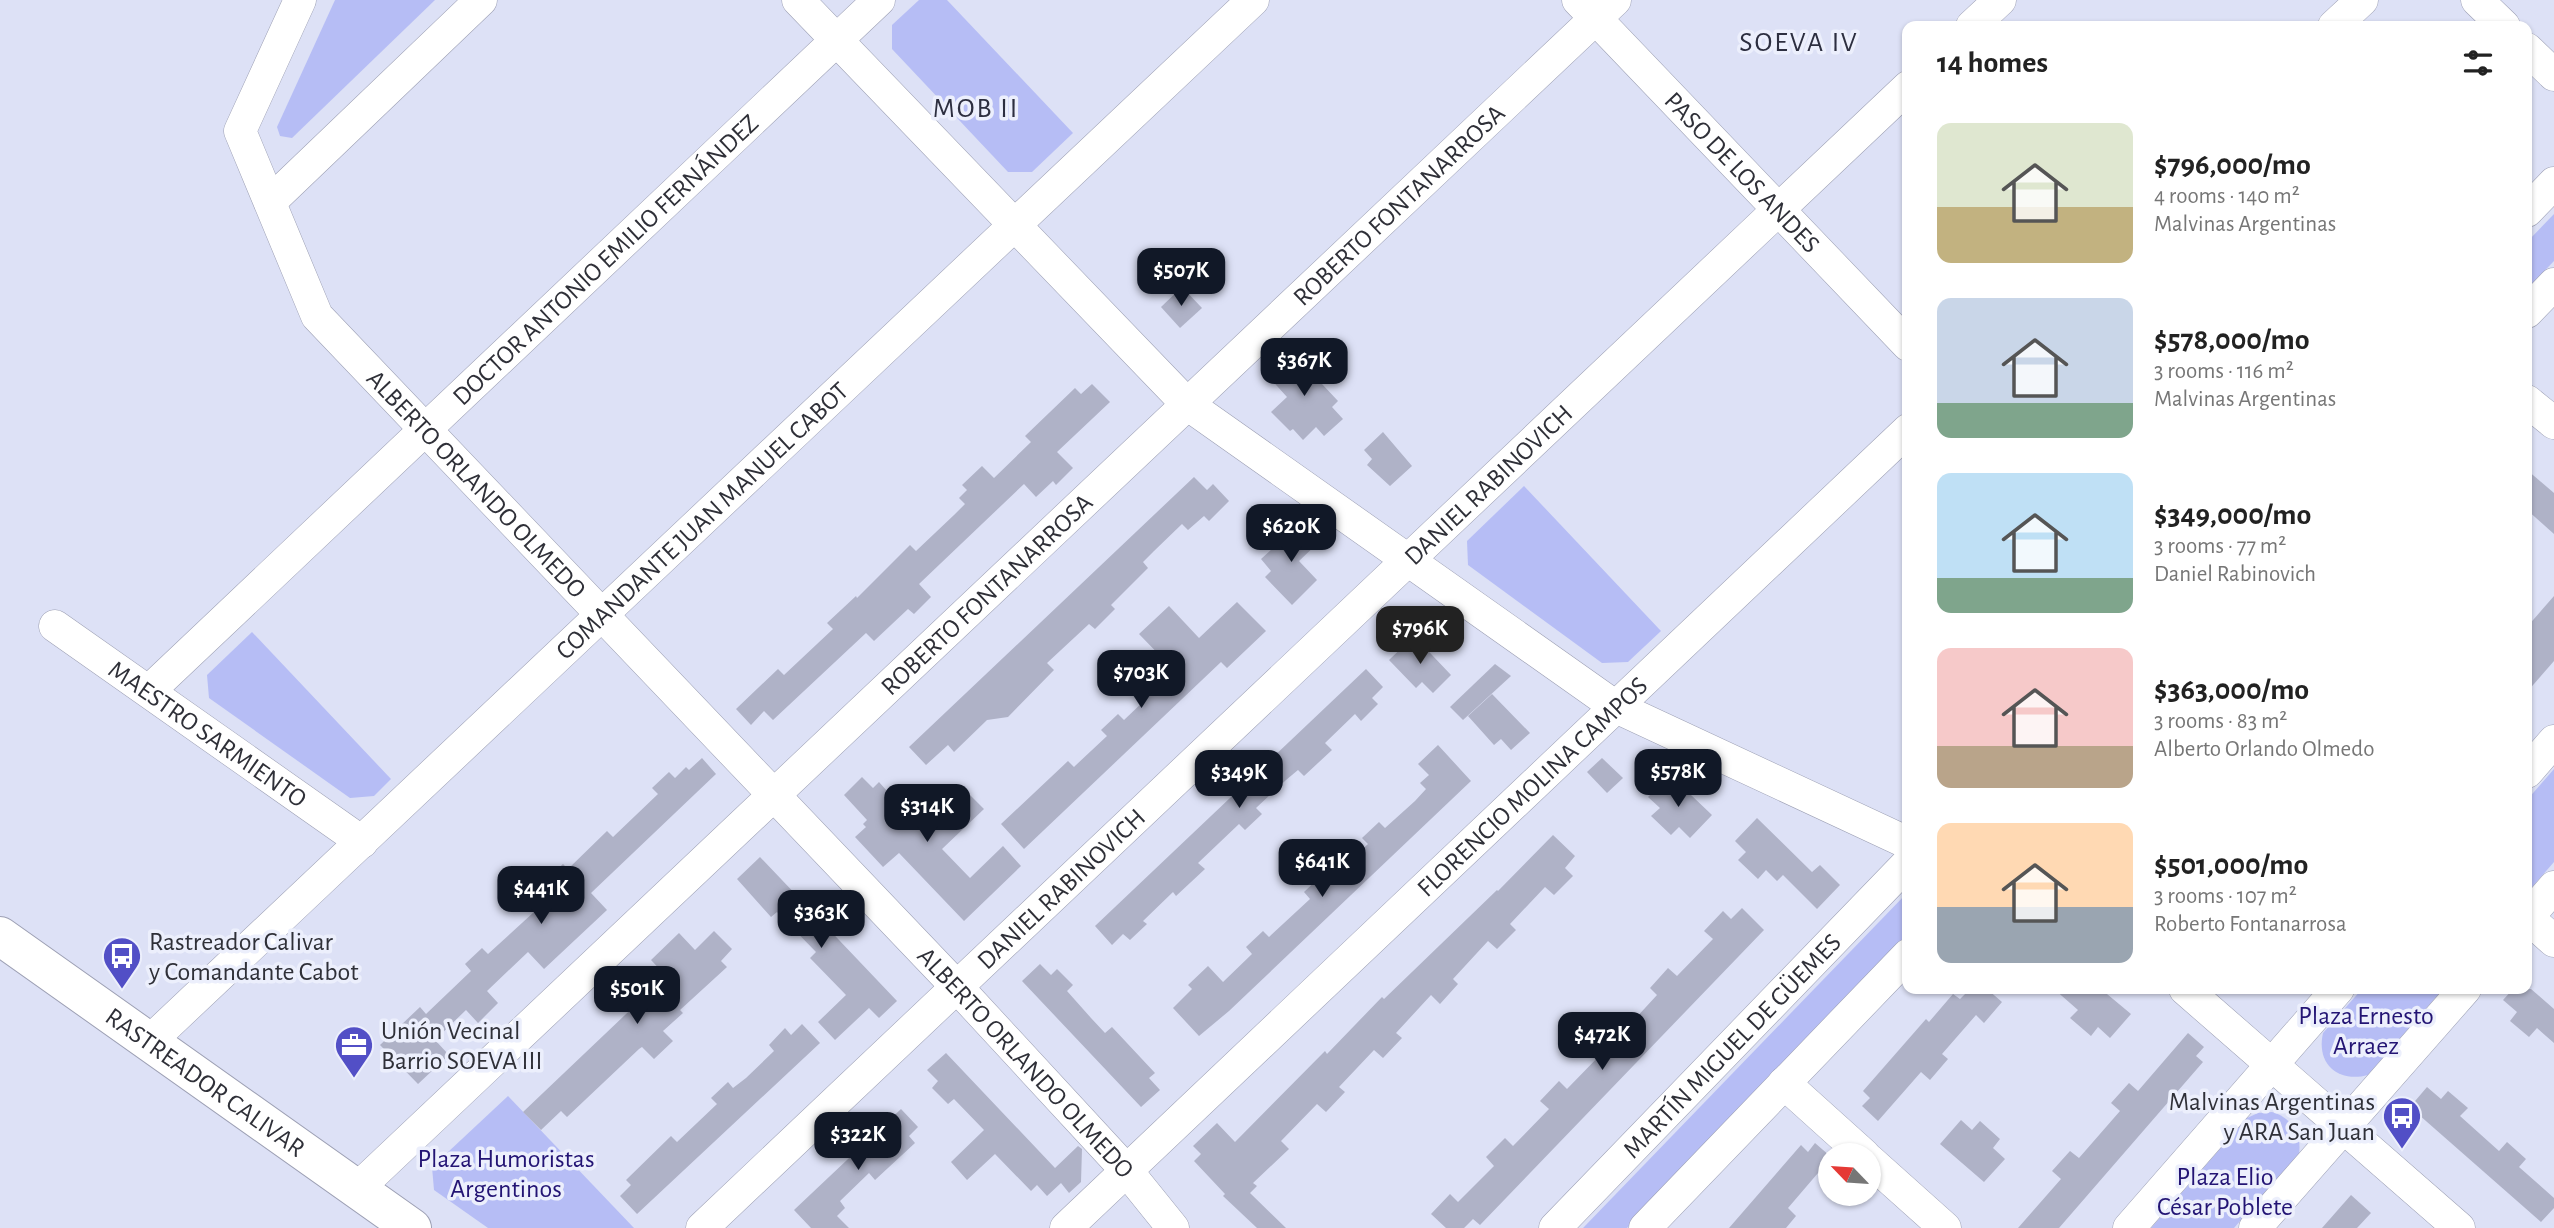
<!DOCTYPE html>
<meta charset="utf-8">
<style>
body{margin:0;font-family:"Alegreya Sans",sans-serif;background:#f2f2f2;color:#222;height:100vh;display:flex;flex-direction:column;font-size:26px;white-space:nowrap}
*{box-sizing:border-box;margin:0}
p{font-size:23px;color:#767676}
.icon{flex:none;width:38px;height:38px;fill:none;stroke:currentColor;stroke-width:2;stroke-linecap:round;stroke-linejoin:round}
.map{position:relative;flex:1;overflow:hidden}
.side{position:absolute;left:1902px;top:21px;width:630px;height:973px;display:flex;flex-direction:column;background:#fff;border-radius:14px;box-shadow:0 2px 5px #0004}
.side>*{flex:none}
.needle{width:46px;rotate:295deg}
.fabs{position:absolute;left:1818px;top:1143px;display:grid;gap:14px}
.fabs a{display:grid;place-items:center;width:63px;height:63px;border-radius:50%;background:#fff;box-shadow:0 2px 5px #0004;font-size:35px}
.price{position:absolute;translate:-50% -60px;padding:0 16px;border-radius:14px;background:#111827;color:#fff;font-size:23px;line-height:46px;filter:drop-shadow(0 2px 4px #0008)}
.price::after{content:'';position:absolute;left:50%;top:42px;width:21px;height:16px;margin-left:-10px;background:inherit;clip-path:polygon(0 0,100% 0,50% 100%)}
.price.on{background:#222;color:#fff}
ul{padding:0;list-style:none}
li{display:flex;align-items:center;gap:21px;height:175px;padding:0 35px}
li span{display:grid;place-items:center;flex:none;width:196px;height:140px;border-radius:14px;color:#555}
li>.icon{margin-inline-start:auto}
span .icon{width:84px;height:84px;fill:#fffc;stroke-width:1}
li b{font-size:30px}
h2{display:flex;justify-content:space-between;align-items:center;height:84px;padding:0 35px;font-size:30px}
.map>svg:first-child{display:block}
.green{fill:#b6bdf5}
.building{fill:#afb2c7}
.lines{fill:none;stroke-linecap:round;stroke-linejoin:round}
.minor-casing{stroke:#9da0b4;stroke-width:33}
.major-casing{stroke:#9da0b4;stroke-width:40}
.minor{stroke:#fff;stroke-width:32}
.major{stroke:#fff;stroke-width:38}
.labels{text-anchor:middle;stroke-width:7;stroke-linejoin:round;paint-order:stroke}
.street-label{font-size:26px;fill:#2f3038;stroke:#eceffc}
.poi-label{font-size:26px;fill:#2f3038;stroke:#eceffc;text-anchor:start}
.park-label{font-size:26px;fill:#231474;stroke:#eceffc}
.neighbourhood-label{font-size:28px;letter-spacing:2px;fill:#2d2f40;stroke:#eceffc}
</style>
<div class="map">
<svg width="2554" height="1228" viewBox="0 0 2554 1228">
<rect width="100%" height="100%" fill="#dde1f6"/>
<g class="green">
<path d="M 335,0 L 435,0 L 292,138 L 280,136 L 277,127 Z"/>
<path d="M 919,0 L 947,0 L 1073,133 L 1032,172 L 1008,172 L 892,49 L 892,25 Z"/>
<path d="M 2554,214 L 2554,261 L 2527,289 L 2527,242 Z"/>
<path d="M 1524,486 L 1661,631 L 1628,662 L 1602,663 L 1468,565 L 1467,541 Z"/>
<path d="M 252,632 L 391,779 L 374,796 L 350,798 L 209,698 L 207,675 Z"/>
<path d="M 2554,769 L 2554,862 L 2527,893 L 2527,800 Z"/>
<path d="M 1907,893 L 1907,939 L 1627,1228 L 1583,1228 Z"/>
<path d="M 2362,989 L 2443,989 L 2368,1075 C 2338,1083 2316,1064 2323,1033 Z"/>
<path d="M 508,1096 L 634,1228 L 488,1228 L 434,1190 L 432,1167 Z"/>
<path d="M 2272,1112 C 2292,1118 2302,1134 2299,1154 L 2234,1228 L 2151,1228 L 2247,1118 L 2258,1113 Z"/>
</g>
<g class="building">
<path d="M 1182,287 L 1202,308 L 1180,328 L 1161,307 Z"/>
<path d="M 1293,350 L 1306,364 L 1309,361 L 1327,380 L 1322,384 L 1338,401 L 1332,407 L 1343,419 L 1324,436 L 1316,427 L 1303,440 L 1293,429 L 1290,431 L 1271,412 L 1287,397 L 1267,375 Z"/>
<path d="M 1092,384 L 1110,402 L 1057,452 L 1073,468 L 1056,485 L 1053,481 L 1036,497 L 1024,484 L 919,584 L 931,597 L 914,614 L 908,609 L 874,641 L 866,633 L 773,720 L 764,711 L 751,725 L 736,709 L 778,669 L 784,675 L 833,629 L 827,623 L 856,596 L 857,598 L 910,545 L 916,551 L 954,515 L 965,504 L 959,498 L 967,490 L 962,485 L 982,466 L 994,478 L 1031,442 L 1025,436 L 1075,388 L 1081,394 Z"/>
<path d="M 1383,432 L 1412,466 L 1390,486 L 1367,465 L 1372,459 L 1364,450 Z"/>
<path d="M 2527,470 L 2554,493 L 2554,534 L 2527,510 Z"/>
<path d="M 1194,477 L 1207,490 L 1213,484 L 1229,501 L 1209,521 L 1204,516 L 1188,530 L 1182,524 L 1154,551 L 1143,562 L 1148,568 L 1111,605 L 1115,609 L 1095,629 L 1089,624 L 1047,663 L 1054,670 L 1008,717 L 987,720 L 954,752 L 948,745 L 926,765 L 909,747 Z"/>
<path d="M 1298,525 L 1320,541 L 1299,561 L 1317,580 L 1292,605 L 1265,577 L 1271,571 L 1261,559 Z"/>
<path d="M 2554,596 L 2554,661 L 2527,692 L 2527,627 Z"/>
<path d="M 1237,602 L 1266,631 L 1227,668 L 1221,662 L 1024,849 L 1001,824 L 1068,761 L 1074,767 L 1076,765 L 1107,736 L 1101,730 L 1118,714 L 1124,720 L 1166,680 L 1160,673 L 1169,665 L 1139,634 L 1169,606 L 1199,638 Z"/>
<path d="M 1414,636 L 1451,675 L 1433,693 L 1422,682 L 1416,688 L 1389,660 Z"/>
<path d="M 1495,664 L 1511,676 L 1463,720 L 1450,707 Z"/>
<path d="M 1366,669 L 1383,687 L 1372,698 L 1378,704 L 1361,721 L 1355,714 L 1325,743 L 1332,750 L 1304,776 L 1298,770 L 1286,780 L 1256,808 L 1262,814 L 1245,830 L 1239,824 L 1198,863 L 1205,869 L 1176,896 L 1173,892 L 1143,921 L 1147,924 L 1130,940 L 1123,934 L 1112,945 L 1095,926 Z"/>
<path d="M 1492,694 L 1530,733 L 1511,750 L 1501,739 L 1494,745 L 1468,716 Z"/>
<path d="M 1438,745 L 1471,781 L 1229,1011 L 1199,1036 L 1173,1008 L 1192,989 L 1188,985 L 1208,966 L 1223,982 L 1252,954 L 1246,947 L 1263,931 L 1269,937 L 1310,899 L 1304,892 L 1321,876 L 1327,882 L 1368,844 L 1362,838 L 1379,822 L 1385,828 L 1415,801 L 1426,789 L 1420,783 L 1429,775 L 1418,764 Z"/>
<path d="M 702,758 L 716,774 L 591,893 L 607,910 L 544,969 L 528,952 L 487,991 L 498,1003 L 478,1023 L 466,1010 L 435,1040 L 449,1055 L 418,1084 L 380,1045 L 420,1007 L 426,1014 L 471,971 L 465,964 L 482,948 L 488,954 L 534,912 L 528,906 L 542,893 L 537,888 L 563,864 L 568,869 L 607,831 L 613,837 L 658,794 L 652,788 L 669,772 L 675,778 L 686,767 L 689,770 Z"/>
<path d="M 1602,758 L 1623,778 L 1607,793 L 1587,772 Z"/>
<path d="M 1670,775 L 1712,815 L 1690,838 L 1679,827 L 1671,835 L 1651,816 L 1660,808 L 1648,797 Z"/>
<path d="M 862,777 L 873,788 L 879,782 L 887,791 L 892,786 L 899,793 L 905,788 L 939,824 L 970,795 L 984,809 L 942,849 L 970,878 L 1003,846 L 1021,866 L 964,921 L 899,853 L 883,867 L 855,837 L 866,827 L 863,824 L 867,820 L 844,795 Z"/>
<path d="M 1757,818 L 1812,872 L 1820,865 L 1840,885 L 1817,909 L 1783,875 L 1777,881 L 1766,870 L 1758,879 L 1738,860 L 1746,852 L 1735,841 Z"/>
<path d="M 1553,835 L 1575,856 L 1565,868 L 1573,876 L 1554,895 L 1545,887 L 1510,924 L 1516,930 L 1497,949 L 1488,941 L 1453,979 L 1458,984 L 1440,1004 L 1431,995 L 1396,1033 L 1402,1038 L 1383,1058 L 1374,1050 L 1339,1087 L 1345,1092 L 1326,1112 L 1317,1104 L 1281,1141 L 1289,1149 L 1253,1183 L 1257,1186 L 1250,1193 L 1286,1228 L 1257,1228 L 1223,1196 L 1225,1194 L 1194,1161 L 1201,1154 L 1193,1146 L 1217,1123 L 1235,1142 L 1325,1051 L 1327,1054 L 1382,997 L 1384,999 L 1497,890 L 1498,891 Z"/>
<path d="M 760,857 L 897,1001 L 879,1018 L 869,1008 L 835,1040 L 818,1022 L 846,995 L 810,958 L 816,952 L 777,912 L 771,917 L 737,879 Z"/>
<path d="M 1742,908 L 1764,930 L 1480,1225 L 1473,1219 L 1464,1228 L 1446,1228 L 1431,1214 L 1450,1194 L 1458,1202 L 1494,1166 L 1486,1157 L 1505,1138 L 1513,1146 L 1549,1109 L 1540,1101 L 1559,1081 L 1567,1089 L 1603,1052 L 1595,1044 L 1614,1024 L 1622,1033 L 1657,995 L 1650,988 L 1668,968 L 1677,976 L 1713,939 L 1704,931 L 1723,911 L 1731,919 Z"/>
<path d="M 714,931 L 732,949 L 721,961 L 727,967 L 680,1010 L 683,1013 L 663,1031 L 673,1041 L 654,1059 L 642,1047 L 639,1049 L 567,1117 L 561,1111 L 541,1130 L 523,1112 L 666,976 L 651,960 L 679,933 L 695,950 Z"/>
<path d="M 1040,964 L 1051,975 L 1057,969 L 1073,985 L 1067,991 L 1091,1018 L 1105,1033 L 1112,1027 L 1155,1073 L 1149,1078 L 1160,1090 L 1141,1107 L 1022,981 Z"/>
<path d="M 1970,989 L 1987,989 L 2002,1002 L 1984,1023 L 1976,1015 L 1942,1054 L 1948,1059 L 1930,1080 L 1921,1072 L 1878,1121 L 1862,1106 L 1870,1098 L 1863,1091 L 1926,1019 L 1929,1022 L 1953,994 L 1960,999 Z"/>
<path d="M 2054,989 L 2101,989 L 2131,1014 L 2110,1038 L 2098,1027 L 2091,1036 L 2070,1018 L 2078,1010 Z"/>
<path d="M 2513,989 L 2531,989 L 2554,1009 L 2554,1043 L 2537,1028 L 2529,1037 L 2510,1021 L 2517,1012 L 2503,1000 Z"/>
<path d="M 802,1024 L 820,1043 L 637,1214 L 620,1196 L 631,1185 L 626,1180 L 671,1136 L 677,1142 L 717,1104 L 711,1098 L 728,1082 L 733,1088 L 746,1078 L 774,1051 L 769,1045 L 785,1028 L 791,1035 Z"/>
<path d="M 2188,1033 L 2204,1047 L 2196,1056 L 2203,1062 L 2059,1228 L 2018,1228 L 2061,1179 L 2052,1171 L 2070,1151 L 2079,1158 L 2120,1111 L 2111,1103 L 2129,1083 L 2138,1091 Z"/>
<path d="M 946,1053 L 1055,1168 L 1078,1146 L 1082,1149 L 1081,1182 L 1069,1193 L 1061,1183 L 1047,1196 L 1037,1185 L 1031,1191 L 995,1154 L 967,1180 L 951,1162 L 984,1130 L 954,1099 L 948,1104 L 932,1088 L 938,1081 L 927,1070 Z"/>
<path d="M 2427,1087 L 2441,1099 L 2448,1091 L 2468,1108 L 2460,1116 L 2499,1151 L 2507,1142 L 2526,1159 L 2519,1167 L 2554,1198 L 2554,1208 L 2541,1222 L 2410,1107 Z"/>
<path d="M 901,1109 L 918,1127 L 909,1136 L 915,1143 L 875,1180 L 869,1173 L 840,1201 L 845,1208 L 837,1216 L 849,1228 L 811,1228 L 794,1210 Z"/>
<path d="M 1961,1120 L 1972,1130 L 1980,1121 L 2000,1139 L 1993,1148 L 2005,1159 L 1984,1182 L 1940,1144 Z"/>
<path d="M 1815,1143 L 1830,1156 L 1830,1159 L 1788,1208 L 1796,1216 L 1786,1228 L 1729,1228 L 1801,1145 L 1808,1152 Z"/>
<path d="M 2351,1195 L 2371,1213 L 2357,1228 L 2322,1228 Z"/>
</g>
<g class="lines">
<g class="minor-casing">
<g id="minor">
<path id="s1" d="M 300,0 L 240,131 L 317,316 L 957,987 L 1127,1171 L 1173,1228"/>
<path d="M 798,0 L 1187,404 L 1616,707 L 1908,843"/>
<path id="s2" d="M 1578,0 L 1908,345"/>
<path d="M 2477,0 L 2504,26"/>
<path d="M 1972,26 L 2000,0"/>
<path d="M 2334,26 L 2362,0"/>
<path d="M 2527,49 L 2554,75"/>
<path d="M 270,202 L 481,0"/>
<path d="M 2527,211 L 2554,183"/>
<path d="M 2527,312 L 2554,284"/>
<path d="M 2527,401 L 2554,423"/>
<path id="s3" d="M 55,626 L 362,842"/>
<path id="s4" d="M 149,691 L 879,0"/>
<path d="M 2527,772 L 2554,741"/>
<path d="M 2527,917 L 2554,941"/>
<path d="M 2527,918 L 2554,887"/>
<path d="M 2185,989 L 2459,1228"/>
<path id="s5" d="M 149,1042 L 1253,0"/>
<path d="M 1784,1083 L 1864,1155"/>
<path d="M 1869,1160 L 1945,1228"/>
<path id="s6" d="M 357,1189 L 1615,0"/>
<path id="s7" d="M 702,1228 L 1908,87"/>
<path id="s8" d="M 1066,1228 L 1908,430"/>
<path id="s9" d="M 1555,1228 L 1908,863"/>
<path d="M 1645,1228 L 1908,955"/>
<path d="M 2129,1228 L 2338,989"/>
<path d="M 2255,1228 L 2465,989"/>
</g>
</g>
<g class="major-casing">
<g id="major">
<path id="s10" d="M 0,936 L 412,1228"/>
</g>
</g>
<use href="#minor" class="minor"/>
<use href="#major" class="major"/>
</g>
<defs>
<g id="bus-pin" transform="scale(2.0125)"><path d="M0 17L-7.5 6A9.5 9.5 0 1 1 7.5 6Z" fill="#524fc6" stroke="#eceffc"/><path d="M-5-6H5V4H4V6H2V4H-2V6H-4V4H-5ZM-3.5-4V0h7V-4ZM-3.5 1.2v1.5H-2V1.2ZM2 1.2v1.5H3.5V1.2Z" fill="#fff"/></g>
<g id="office-pin" transform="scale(2.0125)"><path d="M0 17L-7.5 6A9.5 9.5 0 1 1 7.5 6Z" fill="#524fc6" stroke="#eceffc"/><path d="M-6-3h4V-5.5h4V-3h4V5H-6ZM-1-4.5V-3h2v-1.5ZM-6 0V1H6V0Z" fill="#fff"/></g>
</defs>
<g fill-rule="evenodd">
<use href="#bus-pin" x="122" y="956"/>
<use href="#office-pin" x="354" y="1045"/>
<use href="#bus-pin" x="2402" y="1116"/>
</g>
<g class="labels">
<g class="street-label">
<text dy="9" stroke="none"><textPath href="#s2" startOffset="238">PASO DE LOS ANDES</textPath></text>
<text dy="9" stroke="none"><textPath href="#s6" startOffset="1433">ROBERTO FONTANARROSA</textPath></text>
<text dy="9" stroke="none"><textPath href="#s4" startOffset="628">DOCTOR ANTONIO EMILIO FERNÁNDEZ</textPath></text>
<text dy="9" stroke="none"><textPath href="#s1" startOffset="576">ALBERTO ORLANDO OLMEDO</textPath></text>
<text dy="9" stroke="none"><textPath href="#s7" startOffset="1082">DANIEL RABINOVICH</textPath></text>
<text dy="9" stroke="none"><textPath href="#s5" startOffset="760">COMANDANTE JUAN MANUEL CABOT</textPath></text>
<text dy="9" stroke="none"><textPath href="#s6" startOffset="866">ROBERTO FONTANARROSA</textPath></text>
<text dy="9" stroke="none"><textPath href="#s3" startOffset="187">MAESTRO SARMIENTO</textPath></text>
<text dy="9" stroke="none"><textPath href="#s8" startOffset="642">FLORENCIO MOLINA CAMPOS</textPath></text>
<text dy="9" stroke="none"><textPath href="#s7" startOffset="494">DANIEL RABINOVICH</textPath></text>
<text dy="9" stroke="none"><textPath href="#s9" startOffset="254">MARTÍN MIGUEL DE GÜEMES</textPath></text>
<text dy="9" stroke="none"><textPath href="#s1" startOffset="1374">ALBERTO ORLANDO OLMEDO</textPath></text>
<text dy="9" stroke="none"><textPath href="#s10" startOffset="252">RASTREADOR CALIVAR</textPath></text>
</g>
<g class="poi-label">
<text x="149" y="950">Rastreador Calivar<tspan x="149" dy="30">y Comandante Cabot</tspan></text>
<text x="381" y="1039">Unión Vecinal<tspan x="381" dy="30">Barrio SOEVA III</tspan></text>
<text x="2375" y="1110" text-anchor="end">Malvinas Argentinas<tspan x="2375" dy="30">y ARA San Juan</tspan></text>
</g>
<g class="park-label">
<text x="2366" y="1024">Plaza Ernesto<tspan x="2366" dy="30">Arraez</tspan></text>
<text x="506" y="1167">Plaza Humoristas<tspan x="506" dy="30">Argentinos</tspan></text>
<text x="2225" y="1185">Plaza Elio<tspan x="2225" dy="30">César Poblete</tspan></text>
</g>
<g class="neighbourhood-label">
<text x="1799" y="51">SOEVA IV</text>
<text x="976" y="117">MOB II</text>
</g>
</g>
</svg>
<div class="fabs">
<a><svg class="needle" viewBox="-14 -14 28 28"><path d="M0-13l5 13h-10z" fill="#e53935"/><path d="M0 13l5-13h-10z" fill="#767676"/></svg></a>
</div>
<b class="price" style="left:1181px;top:308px">$507K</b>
<b class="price" style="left:1304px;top:398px">$367K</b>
<b class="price" style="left:1291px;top:564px">$620K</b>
<b class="price on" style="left:1420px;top:666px">$796K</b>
<b class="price" style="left:1141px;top:710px">$703K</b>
<b class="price" style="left:1678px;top:809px">$578K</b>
<b class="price" style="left:1239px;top:810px">$349K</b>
<b class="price" style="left:927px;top:844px">$314K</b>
<b class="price" style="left:1322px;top:899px">$641K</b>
<b class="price" style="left:541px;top:926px">$441K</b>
<b class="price" style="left:821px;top:950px">$363K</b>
<b class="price" style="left:637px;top:1026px">$501K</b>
<b class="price" style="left:1602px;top:1072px">$472K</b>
<b class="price" style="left:858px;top:1172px">$322K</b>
<section class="side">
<h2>14 homes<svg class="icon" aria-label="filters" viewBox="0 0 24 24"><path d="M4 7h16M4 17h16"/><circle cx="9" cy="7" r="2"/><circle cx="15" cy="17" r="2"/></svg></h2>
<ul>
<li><span style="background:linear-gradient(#dfe7d0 60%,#c2b280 0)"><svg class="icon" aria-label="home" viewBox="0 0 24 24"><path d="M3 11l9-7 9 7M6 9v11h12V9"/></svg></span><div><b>$796,000/mo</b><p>4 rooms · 140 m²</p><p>Malvinas Argentinas</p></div></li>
<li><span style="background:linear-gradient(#c9d6e8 75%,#7fa58c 0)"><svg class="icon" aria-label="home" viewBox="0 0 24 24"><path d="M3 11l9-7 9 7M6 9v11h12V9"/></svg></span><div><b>$578,000/mo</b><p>3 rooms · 116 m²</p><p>Malvinas Argentinas</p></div></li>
<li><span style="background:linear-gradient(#bfe0f5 75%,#7fa58c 0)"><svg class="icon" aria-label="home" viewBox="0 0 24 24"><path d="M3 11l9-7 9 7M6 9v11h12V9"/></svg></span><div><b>$349,000/mo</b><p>3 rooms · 77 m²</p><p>Daniel Rabinovich</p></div></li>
<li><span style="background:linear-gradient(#f6c9c9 70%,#b9a48a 0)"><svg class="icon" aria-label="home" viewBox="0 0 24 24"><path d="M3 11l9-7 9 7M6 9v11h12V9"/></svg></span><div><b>$363,000/mo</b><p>3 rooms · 83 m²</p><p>Alberto Orlando Olmedo</p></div></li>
<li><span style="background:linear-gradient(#ffd9b3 60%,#9aa5b1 0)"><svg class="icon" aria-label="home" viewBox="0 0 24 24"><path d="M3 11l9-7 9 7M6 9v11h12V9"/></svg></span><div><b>$501,000/mo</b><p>3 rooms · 107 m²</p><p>Roberto Fontanarrosa</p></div></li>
</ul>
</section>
</div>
